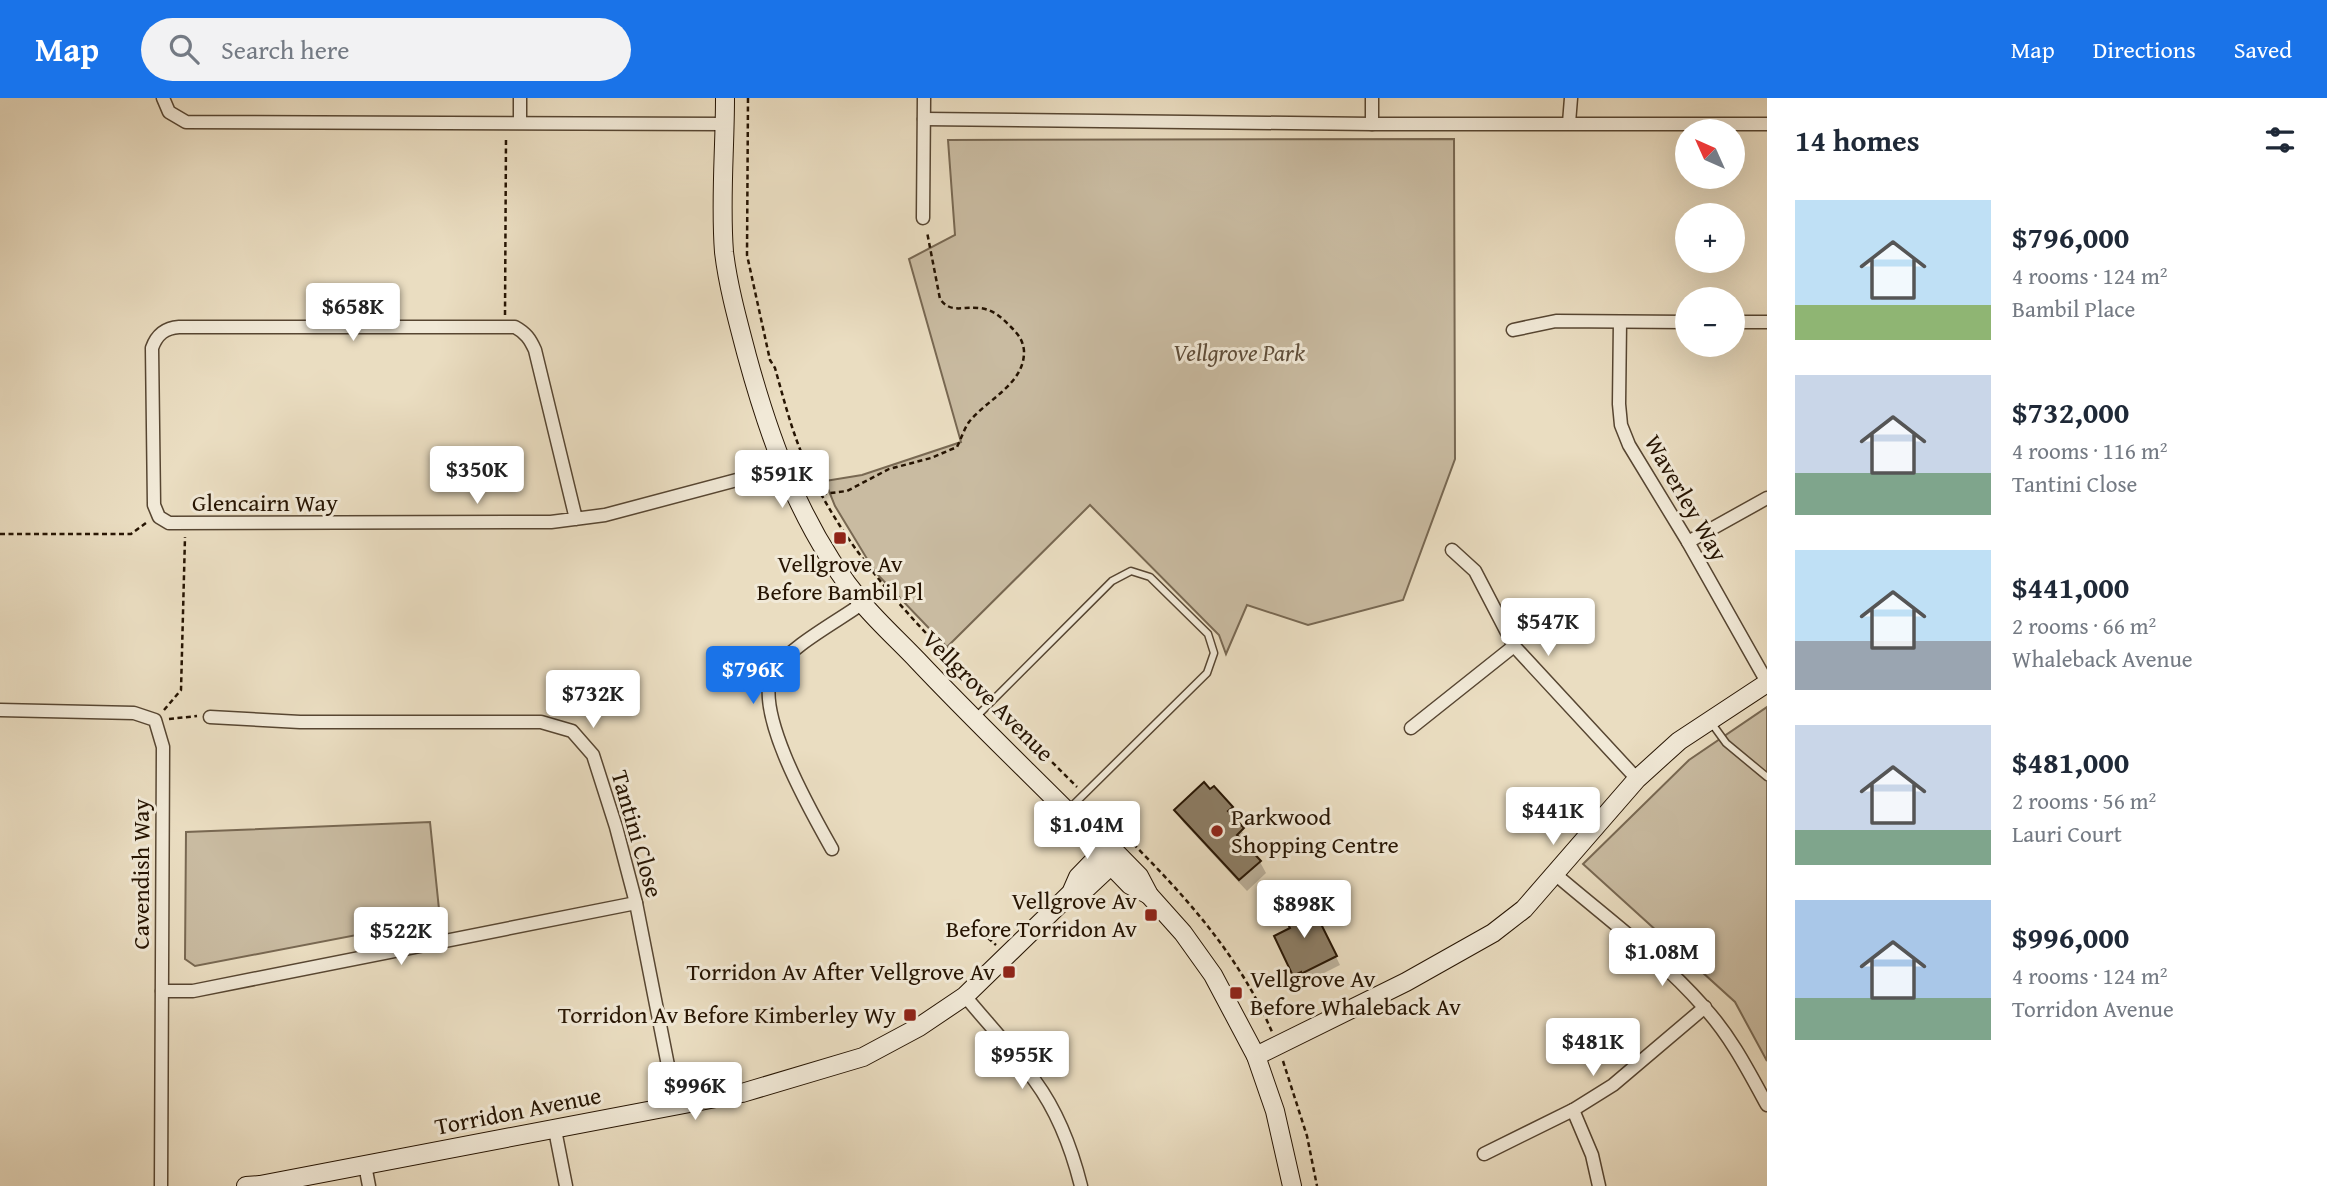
<!DOCTYPE html>
<meta charset="utf-8">
<style>
body{margin:0;font-family:"Gentium Book Plus",serif;background:#f2f2f3;color:#1f2937;height:100vh;display:flex;flex-direction:column;font-size:26px;white-space:nowrap}
*{box-sizing:border-box;margin:0}
p{font-size:23px;color:#747a83}
.icon{flex:none;width:38px;height:38px;fill:none;stroke:currentColor;stroke-width:2;stroke-linecap:round;stroke-linejoin:round}
.map{position:relative;flex:1;overflow:hidden}
.details{display:flex;flex-direction:column;background:#fff;width:560px}
.details>*{flex:none}
.needle{width:46px;rotate:315deg}
.buttons{position:absolute;left:1675px;top:21px;display:grid;gap:14px}
.buttons a{display:grid;place-items:center;width:70px;height:70px;border-radius:50%;background:#fff;box-shadow:0 7px 28px #0002;font-size:35px}
.price{position:absolute;translate:-50% -60px;padding:0 16px;border-radius:7px;background:#fff;color:#222;font-size:23px;line-height:46px;filter:drop-shadow(0 2px 4px #0008)}
.price::after{content:'';position:absolute;left:50%;top:42px;width:21px;height:16px;margin-left:-10px;background:inherit;clip-path:polygon(0 0,100% 0,50% 100%)}
.price.on{background:#1a73e8;color:#fff}
ul{padding:0;list-style:none}
li{display:flex;align-items:center;gap:21px;height:175px;padding:0 28px}
li span{display:grid;place-items:center;flex:none;width:196px;height:140px;border-radius:0px;color:#555}
li>.icon{margin-inline-start:auto}
span .icon{width:84px;height:84px;fill:#fffc;stroke-width:1}
li b{font-size:30px}
h2{display:flex;justify-content:space-between;align-items:center;height:84px;padding:0 28px;font-size:30px}
header{display:flex;align-items:center;gap:42px;box-sizing:border-box;height:98px;padding:0 35px;background:#1a73e8;color:#fff}
header strong{font-size:33px}
nav{display:flex;gap:38px;margin-inline-start:auto;font-size:24px}
.search{width:490px;height:63px;background:#f2f2f3;display:flex;align-items:center;gap:18px;box-sizing:border-box;padding:0 24px;border-radius:38px;color:#747a83;font-size:26px}
main{display:flex;flex:1;min-height:0}
.map>svg:first-child{display:block}
.green{fill:#c9bba1;stroke:#786852;stroke-width:2}
.shadow{fill:#0003}
.building{fill:#8c7d65;stroke:#261402;stroke-width:2}
.lines{fill:none;stroke-linecap:round;stroke-linejoin:round}
.lane-casing{stroke:#574632;stroke-width:9}
.street-casing{stroke:#574632;stroke-width:15}
.secondary-casing{stroke:#261402;stroke-width:20}
.path{stroke:#261402;stroke-width:2.5;stroke-dasharray:5 3.5;stroke-linecap:butt}
.lane{stroke:#f1e9d7;stroke-width:6}
.street{stroke:#f1e9d7;stroke-width:12}
.secondary{stroke:#f1e9d7;stroke-width:18}
.poi-dot{fill:#8f2418;stroke:#f1e9d7;stroke-width:2.5}
.labels{text-anchor:middle;stroke-width:6;stroke-linejoin:round;paint-order:stroke}
.park-label{font-size:24px;font-style:italic;fill:#5f4e3a;stroke:#f1e9d7}
.street-label{font-size:24px;fill:#261402;stroke:#f1e9d7}
.poi-label{font-size:24px;fill:#261402;stroke:#f1e9d7;text-anchor:end}
</style>
<header>
<strong>Map</strong>
<div class="search"><svg class="icon" aria-label="search" viewBox="0 0 24 24"><circle cx="10" cy="10" r="6"/><path d="M15 15l6 6"/></svg>Search here</div>
<nav><a>Map</a><a>Directions</a><a>Saved</a></nav>
</header>
<main>
<div class="map">
<svg width="1767" height="1088" viewBox="0 0 1767 1088">
<rect width="100%" height="100%" fill="#eaddc1"/>
<filter id="stains"><feTurbulence type="fractalNoise" baseFrequency=".00286" numOctaves="4"/><feColorMatrix values="0 0 0 0 .2 0 0 0 0 .09 0 0 0 0 .02 0 0 0 .5 -.17"/></filter>
<radialGradient id="worn" r=".72"><stop offset=".6" stop-color="#630" stop-opacity="0"/><stop offset="1" stop-color="#630" stop-opacity=".3"/></radialGradient>
<g class="green">
<path d="M 1454,41 L 1455,361 L 1403,502 L 1308,527 L 1247,507 L 1226,556 L 1219,537 L 1090,407 L 947,549 L 875,474 L 835,408 L 825,383 L 862,377 L 961,344 L 909,161 L 955,137 L 948,42 Z"/>
<path d="M 1767,609 L 1767,963 L 1735,904 L 1583,766 L 1689,662 Z"/>
<path d="M 430,724 L 440,821 L 195,868 L 185,861 L 186,734 Z"/>
</g>
<g class="shadow">
<path d="M 1232,710 L 1238,721 L 1235,724 L 1249,743 L 1244,747 L 1260,764 L 1266,775 L 1247,793 L 1183,724 L 1176,713 Z"/>
<path d="M 1313,812 L 1340,867 L 1308,883 L 1307,881 L 1299,885 L 1295,877 L 1292,831 Z"/>
</g>
<g class="building">
<path d="M 1204,684 L 1210,691 L 1214,688 L 1233,709 L 1228,713 L 1244,730 L 1237,737 L 1261,763 L 1239,782 L 1174,712 Z"/>
<path d="M 1309,802 L 1337,858 L 1301,876 L 1301,874 L 1293,878 L 1274,838 L 1290,830 L 1282,815 Z"/>
</g>
<g class="lines">
<g class="lane-casing">
<g id="lane">
<path d="M 975,620 L 1112,483 L 1131,473 L 1150,479 L 1208,536 L 1214,555 L 1207,575 L 1068,712"/>
<path d="M 1710,623 L 1726,645 L 1767,679"/>
</g>
</g>
<g class="street-casing">
<g id="street">
<path d="M 163,0 L 169,14 L 186,24 L 725,26"/>
<path d="M 924,21 L 1372,26 L 1767,26"/>
<path d="M 520,24 L 520,0"/>
<path d="M 1569,25 L 1571,0"/>
<path d="M 1372,26 L 1372,0"/>
<path d="M 923,120 L 924,0"/>
<path d="M 1620,224 L 1619,306 L 1621,327 L 1629,347 L 1688,444 L 1767,584"/>
<path d="M 1732,224 L 1767,224"/>
<path d="M 1513,232 L 1556,223 L 1687,224"/>
<path d="M 576,421 L 535,252 C 530,241 526,235 515,229 L 179,229 C 165,230 157,236 152,250 L 154,407 L 159,419 L 169,425 L 551,424 L 605,417 L 782,370"/>
<path d="M 1688,444 L 1767,400"/>
<path d="M 1452,452 L 1475,473 L 1514,548 L 1637,681"/>
<path d="M 0,612 L 134,615 L 155,622 L 163,649 L 161,1088"/>
<path d="M 210,619 L 300,624 L 541,624 L 572,633 L 593,657 L 616,729 L 636,805 L 676,1008"/>
<path d="M 1411,630 L 1514,548"/>
<path d="M 832,751 C 813,717 750,609 774,573 C 789,549 838,523 863,505"/>
<path d="M 1555,776 C 1604,818 1661,860 1703,908 C 1730,937 1748,972 1767,1007"/>
<path d="M 162,893 L 193,893 L 636,805"/>
<path d="M 965,898 C 988,926 1014,953 1035,983 C 1057,1013 1072,1052 1081,1088"/>
<path d="M 1573,1012 L 1592,1057 L 1599,1088"/>
<path d="M 555,1032 L 566,1088"/>
<path d="M 1484,1056 L 1573,1012 L 1613,987 L 1705,909"/>
<path d="M 365,1067 L 369,1088"/>
</g>
</g>
<g class="secondary-casing">
<g id="secondary">
<path d="M 725,0 C 725,51 720,103 724,154 C 728,188 738,224 747,258 C 771,346 803,434 863,506 C 880,526 900,544 918,563 C 968,616 1020,666 1072,718 L 1088,726 L 1139,778 L 1149,797 L 1183,835 L 1213,877 L 1256,958 L 1275,1013 L 1292,1088"/>
<path d="M 1093,749 L 1130,787 L 1149,797"/>
<path d="M 1071,795 L 1087,790 L 1118,761"/>
<path d="M 1256,958 L 1406,884 L 1493,835 L 1524,811 L 1637,681 L 1679,643 L 1767,585"/>
<path d="M 246,1088 L 260,1087 L 742,995 L 863,959 L 919,929 L 965,898 L 1071,795 L 1078,779 L 1109,747"/>
</g>
</g>
<g class="path">
<path d="M 748,0 L 747,157 L 770,262 L 775,270 C 782,295 789,322 798,346 C 836,446 913,523 986,597"/>
<path d="M 505,217 L 506,39"/>
<path d="M 822,396 L 847,393 L 889,371 L 931,360 L 957,349 C 961,341 964,331 969,324 C 986,302 1025,286 1024,253 C 1023,242 1018,236 1011,229 C 1002,220 993,211 979,210 C 963,208 951,216 940,201 L 927,134"/>
<path d="M 0,436 L 131,436 L 146,425"/>
<path d="M 998,610 L 1077,689"/>
<path d="M 164,612 L 181,592 L 185,439"/>
<path d="M 169,621 L 197,618"/>
<path d="M 1091,704 C 1161,773 1233,842 1272,934"/>
<path d="M 988,840 L 996,847"/>
<path d="M 1283,963 L 1307,1038 L 1317,1088"/>
</g>
<use href="#lane" class="lane"/>
<use href="#street" class="street"/>
<use href="#secondary" class="secondary"/>
</g>
<g class="poi-dot">
<rect x="833" y="433" width="14" height="14" rx="3.5"/>
<circle cx="1217" cy="733" r="7"/>
<rect x="1144" y="810" width="14" height="14" rx="3.5"/>
<rect x="1002" y="867" width="14" height="14" rx="3.5"/>
<rect x="1229" y="888" width="14" height="14" rx="3.5"/>
<rect x="903" y="910" width="14" height="14" rx="3.5"/>
</g>
<g class="labels">
<g class="park-label">
<text x="1239" y="263">Vellgrove Park</text>
</g>
<g class="street-label">
<text transform="translate(1686 400) rotate(60)" y="8">Waverley Way</text>
<text x="265" y="413">Glencairn Way</text>
<text transform="translate(988 598) rotate(45)" y="8">Vellgrove Avenue</text>
<text transform="translate(637 736) rotate(74)" y="8">Tantini Close</text>
<text transform="translate(141 776) rotate(-90)" y="8">Cavendish Way</text>
<text transform="translate(518 1013) rotate(-11)" y="8">Torridon Avenue</text>
</g>
<g class="poi-label">
<text x="840" y="474" text-anchor="middle">Vellgrove Av<tspan x="840" dy="28">Before Bambil Pl</tspan></text>
<text x="1231" y="727" text-anchor="start">Parkwood<tspan x="1231" dy="28">Shopping Centre</tspan></text>
<text x="1137" y="811">Vellgrove Av<tspan x="1137" dy="28">Before Torridon Av</tspan></text>
<text x="995" y="882">Torridon Av After Vellgrove Av</text>
<text x="1250" y="889" text-anchor="start">Vellgrove Av<tspan x="1250" dy="28">Before Whaleback Av</tspan></text>
<text x="896" y="925">Torridon Av Before Kimberley Wy</text>
</g>
</g>
<rect width="100%" height="100%" filter="url(#stains)"/>
<rect width="100%" height="100%" fill="url(#worn)"/>
</svg>
<div class="buttons">
<a><svg class="needle" viewBox="-14 -14 28 28"><path d="M0-13l5 13h-10z" fill="#e53935"/><path d="M0 13l5-13h-10z" fill="#747a83"/></svg></a>
<a>+</a>
<a>−</a>
</div>
<b class="price" style="left:353px;top:245px">$658K</b>
<b class="price" style="left:477px;top:408px">$350K</b>
<b class="price" style="left:782px;top:412px">$591K</b>
<b class="price" style="left:1548px;top:560px">$547K</b>
<b class="price on" style="left:753px;top:608px">$796K</b>
<b class="price" style="left:593px;top:632px">$732K</b>
<b class="price" style="left:1553px;top:749px">$441K</b>
<b class="price" style="left:1087px;top:763px">$1.04M</b>
<b class="price" style="left:1304px;top:842px">$898K</b>
<b class="price" style="left:401px;top:869px">$522K</b>
<b class="price" style="left:1662px;top:890px">$1.08M</b>
<b class="price" style="left:1593px;top:980px">$481K</b>
<b class="price" style="left:1022px;top:993px">$955K</b>
<b class="price" style="left:695px;top:1024px">$996K</b>
</div>
<section class="details">
<h2>14 homes<svg class="icon" aria-label="filters" viewBox="0 0 24 24"><path d="M4 7h16M4 17h16"/><circle cx="9" cy="7" r="2"/><circle cx="15" cy="17" r="2"/></svg></h2>
<ul>
<li><span style="background:linear-gradient(#bfe0f5 75%,#8fb573 0)"><svg class="icon" aria-label="home" viewBox="0 0 24 24"><path d="M3 11l9-7 9 7M6 9v11h12V9"/></svg></span><div><b>$796,000</b><p>4 rooms · 124 m²</p><p>Bambil Place</p></div></li>
<li><span style="background:linear-gradient(#c9d6e8 70%,#7fa58c 0)"><svg class="icon" aria-label="home" viewBox="0 0 24 24"><path d="M3 11l9-7 9 7M6 9v11h12V9"/></svg></span><div><b>$732,000</b><p>4 rooms · 116 m²</p><p>Tantini Close</p></div></li>
<li><span style="background:linear-gradient(#bfe0f5 65%,#9aa5b1 0)"><svg class="icon" aria-label="home" viewBox="0 0 24 24"><path d="M3 11l9-7 9 7M6 9v11h12V9"/></svg></span><div><b>$441,000</b><p>2 rooms · 66 m²</p><p>Whaleback Avenue</p></div></li>
<li><span style="background:linear-gradient(#c9d6e8 75%,#7fa58c 0)"><svg class="icon" aria-label="home" viewBox="0 0 24 24"><path d="M3 11l9-7 9 7M6 9v11h12V9"/></svg></span><div><b>$481,000</b><p>2 rooms · 56 m²</p><p>Lauri Court</p></div></li>
<li><span style="background:linear-gradient(#a9c7e8 70%,#7fa58c 0)"><svg class="icon" aria-label="home" viewBox="0 0 24 24"><path d="M3 11l9-7 9 7M6 9v11h12V9"/></svg></span><div><b>$996,000</b><p>4 rooms · 124 m²</p><p>Torridon Avenue</p></div></li>
</ul>
</section>
</main>
